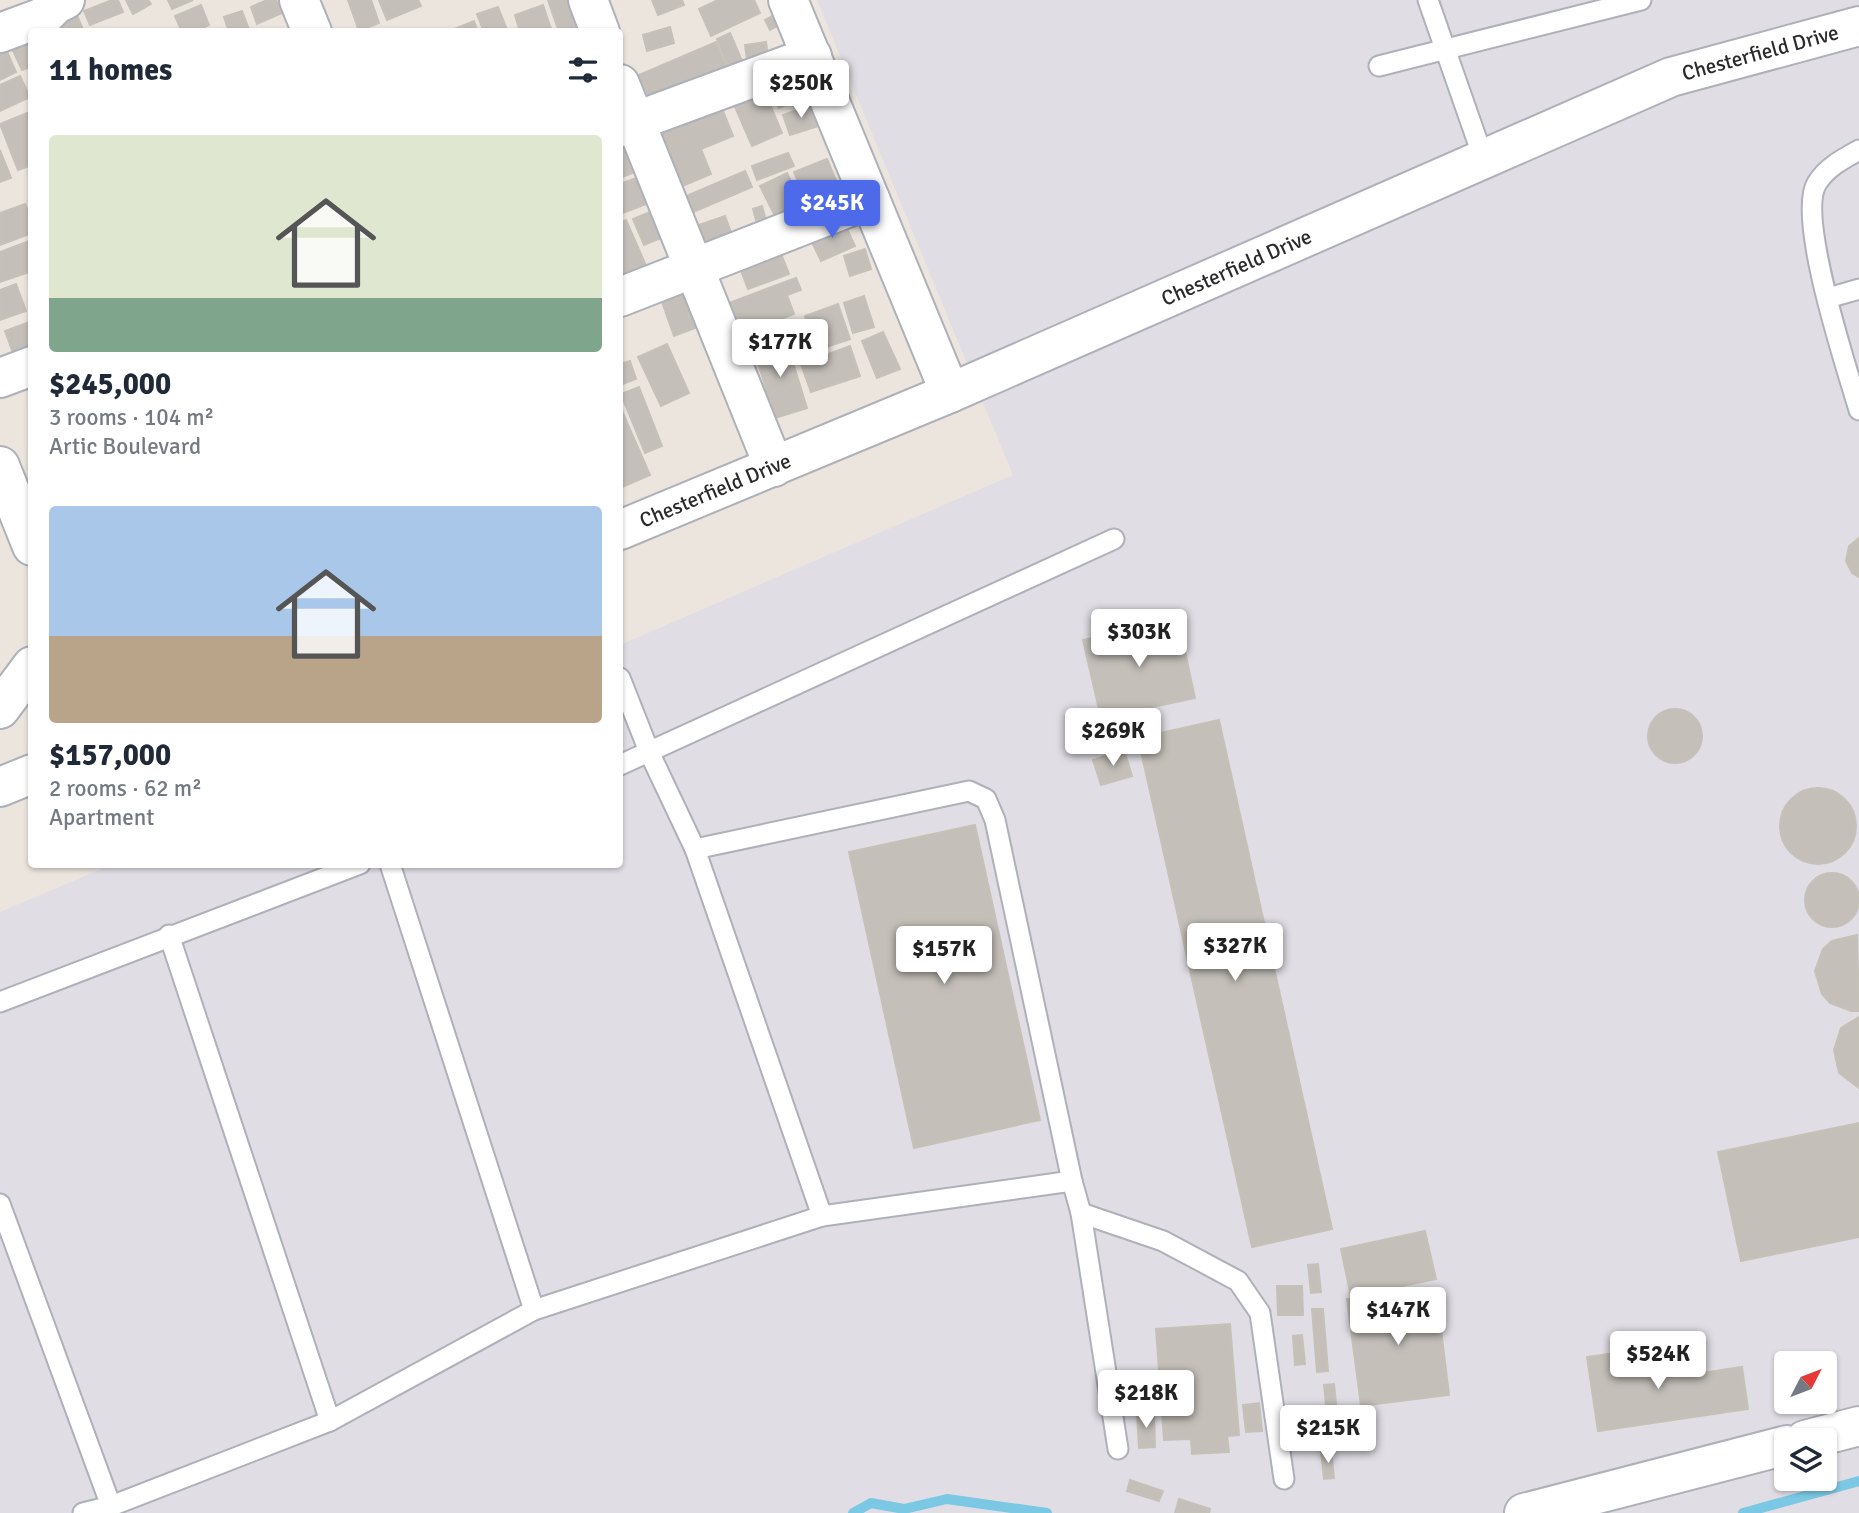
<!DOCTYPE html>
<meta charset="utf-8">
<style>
body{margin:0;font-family:Signika,sans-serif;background:#f2f2f3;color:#1f2937;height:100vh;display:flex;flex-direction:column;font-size:26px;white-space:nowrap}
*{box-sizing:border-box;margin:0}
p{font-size:23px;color:#747a83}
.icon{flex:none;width:38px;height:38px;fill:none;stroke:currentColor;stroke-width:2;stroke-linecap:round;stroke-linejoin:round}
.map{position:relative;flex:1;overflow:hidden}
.sheet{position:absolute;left:28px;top:28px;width:595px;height:840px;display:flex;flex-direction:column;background:#fff;border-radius:7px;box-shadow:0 2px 5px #0004}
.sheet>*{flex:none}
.needle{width:46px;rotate:48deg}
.tools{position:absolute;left:1774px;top:1351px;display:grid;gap:14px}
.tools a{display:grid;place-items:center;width:63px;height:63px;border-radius:7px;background:#fff;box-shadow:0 2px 5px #0004;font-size:35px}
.price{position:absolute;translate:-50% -60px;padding:0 16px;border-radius:7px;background:#fff;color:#222;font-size:23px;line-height:46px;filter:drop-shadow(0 2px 4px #0008)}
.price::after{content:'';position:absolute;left:50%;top:42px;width:21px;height:16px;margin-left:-10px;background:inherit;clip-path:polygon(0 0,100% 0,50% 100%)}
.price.on{background:#4c6aea;color:#fff}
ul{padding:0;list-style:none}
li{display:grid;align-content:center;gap:14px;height:371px;padding:0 21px}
li span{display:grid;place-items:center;height:217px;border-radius:7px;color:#555}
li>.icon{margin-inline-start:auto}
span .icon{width:126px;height:126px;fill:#fffc;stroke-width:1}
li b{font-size:30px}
h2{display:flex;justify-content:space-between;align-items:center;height:84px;padding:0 21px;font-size:30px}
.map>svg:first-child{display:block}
.industrial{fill:#e0dee4;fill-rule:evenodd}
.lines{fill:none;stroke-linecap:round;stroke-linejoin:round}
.stream{stroke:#7ac8e4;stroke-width:10}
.building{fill:#c4bfb9;stroke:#c6c1b8;stroke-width:2}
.lane-casing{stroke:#aeb0ba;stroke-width:23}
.street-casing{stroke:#aeb0ba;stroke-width:42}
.secondary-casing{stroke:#aeb0ba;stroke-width:42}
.lane{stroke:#fff;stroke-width:19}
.street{stroke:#fff;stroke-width:38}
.secondary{stroke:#fff;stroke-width:38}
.labels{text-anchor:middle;stroke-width:5;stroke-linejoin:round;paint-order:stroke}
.street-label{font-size:21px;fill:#2a2a2a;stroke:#fff}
</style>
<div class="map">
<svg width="1859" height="1513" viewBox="0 0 1859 1513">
<rect width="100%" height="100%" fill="#ebe5de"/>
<path class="industrial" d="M 817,0 L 1859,0 L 1859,1513 L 0,1513 L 0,912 L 111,865 L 620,864 L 620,645 L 1013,475 ZM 1787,1363 L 1825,1363 L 1825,1402 L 1787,1402 ZM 1787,1440 L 1825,1440 L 1825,1479 L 1787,1479 Z"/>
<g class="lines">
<g class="stream">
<path d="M 853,1513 L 871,1503 L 904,1509 L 947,1499 L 1047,1513"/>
<path d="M 1743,1513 L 1859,1481"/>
</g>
</g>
<g class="building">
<path d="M 112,0 L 118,0 L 123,12 L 90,25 L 84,11 Z"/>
<path d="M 126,0 L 148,0 L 151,4 L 133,14 Z"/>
<path d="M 168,0 L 193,0 L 172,9 Z"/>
<path d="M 267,0 L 276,0 L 282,13 L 257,24 L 251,7 Z"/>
<path d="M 348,0 L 371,0 L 379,23 L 359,31 Z"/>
<path d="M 379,0 L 418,0 L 421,6 L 387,20 Z"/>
<path d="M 548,0 L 574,0 L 585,32 L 559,32 Z"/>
<path d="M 652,0 L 682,0 L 684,5 L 658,15 Z"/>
<path d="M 718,0 L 754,0 L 760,13 L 711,36 L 699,9 Z"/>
<path d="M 201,5 L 209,25 L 194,32 L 182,32 L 175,16 Z"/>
<path d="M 543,5 L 552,32 L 520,32 L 515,15 Z"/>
<path d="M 498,7 L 508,32 L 484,32 L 477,14 Z"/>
<path d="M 242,11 L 250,32 L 229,32 L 224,17 Z"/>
<path d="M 76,13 L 84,32 L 48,32 Z"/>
<path d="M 778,13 L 783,23 L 770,30 L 765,20 Z"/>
<path d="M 474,21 L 478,32 L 447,32 Z"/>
<path d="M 670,27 L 674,43 L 647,51 L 643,35 Z"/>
<path d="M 32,32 L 32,66 L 22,70 L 8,40 Z"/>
<path d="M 730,33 L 743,63 L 729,69 L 717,39 Z"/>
<path d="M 716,42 L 729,74 L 654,107 L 639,75 Z"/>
<path d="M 766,42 L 768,57 L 747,60 L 745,45 Z"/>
<path d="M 4,45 L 16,72 L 0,80 L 0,47 Z"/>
<path d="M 791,70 L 803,98 L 779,108 L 767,80 Z"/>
<path d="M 20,76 L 30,97 L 0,111 L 0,85 Z"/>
<path d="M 763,88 L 782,133 L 752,146 L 732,100 Z"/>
<path d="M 719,101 L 733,136 L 701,149 L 711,174 L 671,191 L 647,130 Z"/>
<path d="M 811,105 L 818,126 L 790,135 L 783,115 Z"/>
<path d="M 32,111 L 32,165 L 18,170 L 0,124 Z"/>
<path d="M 632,143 L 642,169 L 620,178 L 620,148 Z"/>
<path d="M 0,150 L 11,178 L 0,182 Z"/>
<path d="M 788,153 L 794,166 L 757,180 L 752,166 Z"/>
<path d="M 827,159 L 843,197 L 810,210 L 794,172 Z"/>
<path d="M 745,171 L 752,187 L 691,213 L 684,197 Z"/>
<path d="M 787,173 L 801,202 L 774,214 L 760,186 Z"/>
<path d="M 647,174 L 657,200 L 620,214 L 620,184 Z"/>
<path d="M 25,204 L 32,220 L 32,233 L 0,245 L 0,213 Z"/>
<path d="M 762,206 L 765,217 L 756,220 L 753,209 Z"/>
<path d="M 655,210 L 666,236 L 644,245 L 633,219 Z"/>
<path d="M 725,216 L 733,238 L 695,251 L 687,229 Z"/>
<path d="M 842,218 L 855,246 L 821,261 L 808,234 Z"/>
<path d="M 626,220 L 647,268 L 620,280 L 620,223 Z"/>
<path d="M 32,240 L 32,271 L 0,282 L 0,252 Z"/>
<path d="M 777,244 L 789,274 L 748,289 L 737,260 Z"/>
<path d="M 865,249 L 871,269 L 850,276 L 844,256 Z"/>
<path d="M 796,278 L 801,290 L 787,295 L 794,314 L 742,334 L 729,303 Z"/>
<path d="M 16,284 L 26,311 L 0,320 L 0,290 Z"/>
<path d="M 692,288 L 706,324 L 674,336 L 661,299 Z"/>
<path d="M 864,296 L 874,327 L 853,333 L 844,303 Z"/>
<path d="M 838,304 L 850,339 L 817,350 L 805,316 Z"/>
<path d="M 32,321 L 32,355 L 16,361 L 5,331 Z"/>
<path d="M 801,322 L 811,351 L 795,356 L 786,328 Z"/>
<path d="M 883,332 L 900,369 L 877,378 L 862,341 Z"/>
<path d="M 786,340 L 807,408 L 775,418 L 754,350 Z"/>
<path d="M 667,344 L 689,393 L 661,406 L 638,357 Z"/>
<path d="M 850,346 L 860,376 L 811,392 L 801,364 Z"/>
<path d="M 630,361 L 636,379 L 620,385 L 620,364 Z"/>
<path d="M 639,387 L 662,446 L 645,453 L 621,394 Z"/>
<path d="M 622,411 L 650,475 L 620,488 L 620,412 Z"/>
<path d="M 1859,538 L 1859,577 L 1852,573 L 1846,561 L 1849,546 Z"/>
<path d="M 1178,619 L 1195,698 L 1101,718 L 1083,640 Z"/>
<circle cx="1675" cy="736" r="27"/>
<path d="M 1219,720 L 1332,1229 L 1252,1247 L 1138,738 Z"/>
<path d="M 1124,750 L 1132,776 L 1101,785 L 1093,760 Z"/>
<circle cx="1818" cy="826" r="38"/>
<path d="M 975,825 L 1040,1120 L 914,1148 L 849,852 Z"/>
<circle cx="1832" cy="900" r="27"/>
<path d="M 1857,935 L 1859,1011 L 1851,1011 L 1830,1003 L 1822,994 L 1815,971 L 1823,949 L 1832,941 Z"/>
<path d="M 1859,1017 L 1859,1088 L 1839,1073 L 1834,1050 L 1841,1028 Z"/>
<path d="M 1859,1123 L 1859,1237 L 1741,1261 L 1718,1152 Z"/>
<path d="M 1425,1231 L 1436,1279 L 1351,1297 L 1341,1249 Z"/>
<path d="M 1318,1264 L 1321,1292 L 1311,1293 L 1308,1265 Z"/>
<path d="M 1277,1286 L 1302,1286 L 1303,1315 L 1278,1315 Z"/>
<path d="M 1436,1288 L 1449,1395 L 1361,1406 L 1347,1299 Z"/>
<path d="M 1312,1309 L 1323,1309 L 1328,1371 L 1317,1372 Z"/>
<path d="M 1230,1324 L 1239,1435 L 1227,1436 L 1229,1452 L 1192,1454 L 1191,1439 L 1164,1440 L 1156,1329 Z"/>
<path d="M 1302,1335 L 1305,1364 L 1295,1365 L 1293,1336 Z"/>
<path d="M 1657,1347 L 1662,1379 L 1742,1367 L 1748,1409 L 1598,1431 L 1587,1357 Z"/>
<path d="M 1150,1377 L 1152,1409 L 1136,1410 L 1135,1394 L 1121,1395 L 1120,1379 Z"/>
<path d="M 1334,1384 L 1337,1413 L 1327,1414 L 1324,1385 Z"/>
<path d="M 1259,1403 L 1262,1431 L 1246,1432 L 1243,1405 Z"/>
<path d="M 1154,1413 L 1155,1447 L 1139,1448 L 1137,1414 Z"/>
<path d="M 1331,1450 L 1334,1478 L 1324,1479 L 1321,1451 Z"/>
<path d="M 1130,1480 L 1163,1491 L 1159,1501 L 1127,1491 Z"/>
<path d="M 1179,1499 L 1210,1509 L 1209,1513 L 1175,1513 Z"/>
</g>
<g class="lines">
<g class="lane-casing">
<g id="lane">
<path d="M 1428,0 L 1484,160"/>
<path d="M 1379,66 L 1641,0"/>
<path d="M 1859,150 C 1843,159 1827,167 1817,183 C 1796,216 1847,369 1859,410"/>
<path d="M 1828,298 L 1859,289"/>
<path d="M 620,678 L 650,754 L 695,849 L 822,1216"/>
<path d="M 620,765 L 1114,539"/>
<path d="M 695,849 L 969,791 L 986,799 L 995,820 L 1072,1181"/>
<path d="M 390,864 L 534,1310"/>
<path d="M 169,935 L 330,1421"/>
<path d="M 0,1002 L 360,864"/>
<path d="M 0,1204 L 111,1506"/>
<path d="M 1081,1213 L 1163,1241 L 1238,1281 L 1260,1313 L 1284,1479"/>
<path d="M 83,1513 L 111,1506 L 330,1421 L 534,1310 L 822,1216 L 1072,1181 L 1081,1213 L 1118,1449"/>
</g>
</g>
<g class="street-casing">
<g id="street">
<path d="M 299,0 L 312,32"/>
<path d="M 588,0 L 600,32"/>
<path d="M 788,0 L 950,393"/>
<path d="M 0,33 L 43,17 L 56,4 L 65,0"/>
<path d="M 620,84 L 774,467"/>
<path d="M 620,127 L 812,56"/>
<path d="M 620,297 L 870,199"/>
<path d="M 0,378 L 32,366"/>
<path d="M 0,466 L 32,546"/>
<path d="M 0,709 L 32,666"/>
<path d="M 1805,1440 L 1859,1426"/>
<path d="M 1524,1513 L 1787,1445"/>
</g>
</g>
<g class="secondary-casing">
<g id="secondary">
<path id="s1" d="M 620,530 L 950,393 L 1671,77 L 1859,26"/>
<path d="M 0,787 L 32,774"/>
</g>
</g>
<use href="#lane" class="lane"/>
<use href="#street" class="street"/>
<use href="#secondary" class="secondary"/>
</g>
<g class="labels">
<g class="street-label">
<text dy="7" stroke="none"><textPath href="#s1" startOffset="1237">Chesterfield Drive</textPath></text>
<text dy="7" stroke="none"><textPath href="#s1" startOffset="670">Chesterfield Drive</textPath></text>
<text dy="7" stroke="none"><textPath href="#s1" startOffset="103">Chesterfield Drive</textPath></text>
</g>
</g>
</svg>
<div class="tools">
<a><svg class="needle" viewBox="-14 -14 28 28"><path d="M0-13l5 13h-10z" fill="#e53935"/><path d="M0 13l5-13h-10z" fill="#747a83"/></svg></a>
<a><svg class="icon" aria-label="layers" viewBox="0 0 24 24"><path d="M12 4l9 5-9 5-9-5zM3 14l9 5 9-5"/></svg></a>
</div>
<b class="price" style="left:801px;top:120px">$250K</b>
<b class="price on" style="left:832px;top:240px">$245K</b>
<b class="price" style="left:780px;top:379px">$177K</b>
<b class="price" style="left:1139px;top:669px">$303K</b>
<b class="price" style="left:1113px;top:768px">$269K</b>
<b class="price" style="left:1235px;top:983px">$327K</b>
<b class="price" style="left:944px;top:986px">$157K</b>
<b class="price" style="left:1398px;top:1347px">$147K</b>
<b class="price" style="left:1658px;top:1391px">$524K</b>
<b class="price" style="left:1146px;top:1430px">$218K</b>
<b class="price" style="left:1328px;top:1465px">$215K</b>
<section class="sheet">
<h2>11 homes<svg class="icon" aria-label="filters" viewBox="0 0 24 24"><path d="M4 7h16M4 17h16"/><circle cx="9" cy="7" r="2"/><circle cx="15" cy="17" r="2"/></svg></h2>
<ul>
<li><span style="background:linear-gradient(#dfe7d0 75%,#7fa58c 0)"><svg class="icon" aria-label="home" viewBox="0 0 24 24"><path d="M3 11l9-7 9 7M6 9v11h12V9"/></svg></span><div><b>$245,000</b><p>3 rooms · 104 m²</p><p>Artic Boulevard</p></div></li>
<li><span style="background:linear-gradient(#a9c7e8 60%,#b9a48a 0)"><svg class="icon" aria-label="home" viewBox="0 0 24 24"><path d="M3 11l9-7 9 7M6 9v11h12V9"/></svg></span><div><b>$157,000</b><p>2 rooms · 62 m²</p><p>Apartment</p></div></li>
</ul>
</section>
</div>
